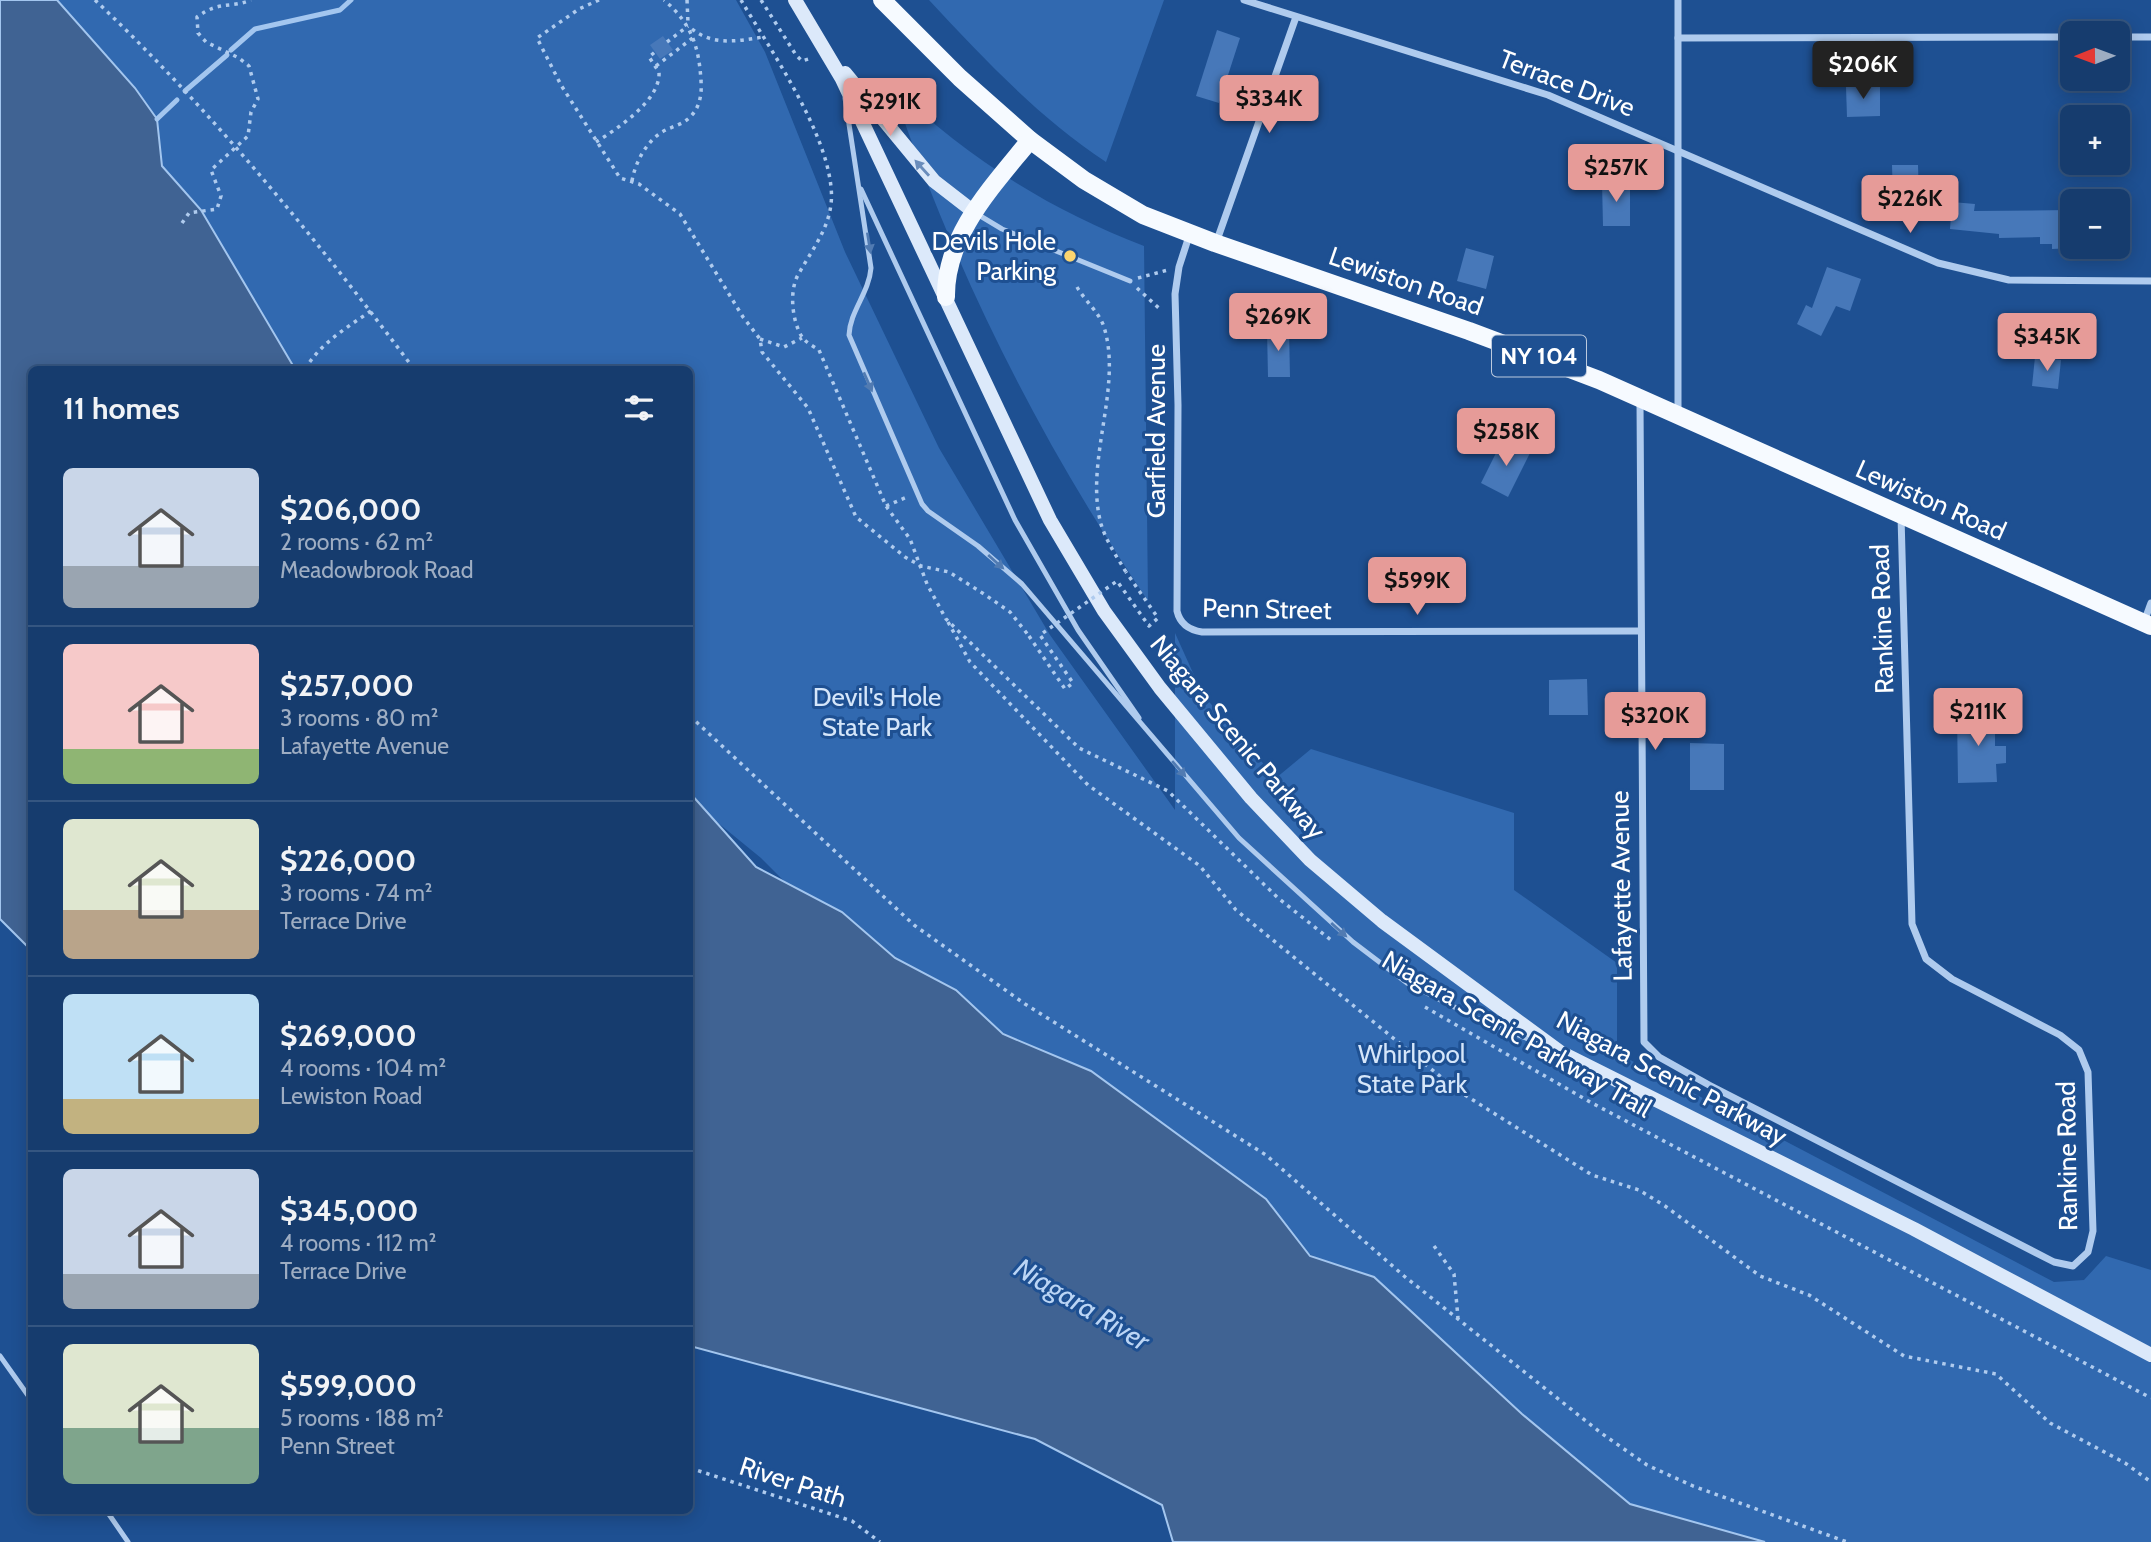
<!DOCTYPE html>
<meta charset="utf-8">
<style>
body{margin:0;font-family:Cabin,sans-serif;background:#1f4373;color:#f1f3f6;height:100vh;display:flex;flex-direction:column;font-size:26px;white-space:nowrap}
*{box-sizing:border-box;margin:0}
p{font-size:23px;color:#9eadc2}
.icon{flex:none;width:38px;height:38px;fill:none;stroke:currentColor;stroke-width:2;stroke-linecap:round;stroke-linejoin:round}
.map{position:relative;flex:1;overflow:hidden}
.drawer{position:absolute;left:28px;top:366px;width:665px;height:1148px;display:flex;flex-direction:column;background:#163c6e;border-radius:10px;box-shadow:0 4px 18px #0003,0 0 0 2px #355681}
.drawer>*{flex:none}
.needle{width:46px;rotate:269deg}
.controls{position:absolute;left:2060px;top:21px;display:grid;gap:14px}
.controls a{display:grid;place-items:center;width:70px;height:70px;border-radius:10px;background:#163c6e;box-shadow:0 4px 18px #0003,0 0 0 2px #355681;font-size:35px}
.price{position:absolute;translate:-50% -60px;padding:0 16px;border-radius:7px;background:#e69b98;color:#111;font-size:23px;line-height:46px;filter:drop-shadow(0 2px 4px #0008)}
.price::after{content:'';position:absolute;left:50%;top:42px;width:21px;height:16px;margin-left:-10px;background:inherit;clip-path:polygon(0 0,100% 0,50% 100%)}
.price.current{background:#222;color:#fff}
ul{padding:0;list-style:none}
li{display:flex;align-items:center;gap:21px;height:175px;padding:0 35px}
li+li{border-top:2px solid #355681}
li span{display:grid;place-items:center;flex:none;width:196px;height:140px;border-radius:10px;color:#555}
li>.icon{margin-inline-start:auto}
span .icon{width:84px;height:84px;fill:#fffc;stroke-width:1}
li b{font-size:30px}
h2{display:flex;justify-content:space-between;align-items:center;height:84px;padding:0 35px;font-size:30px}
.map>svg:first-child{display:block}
.green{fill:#3169b0}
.water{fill:#406393;stroke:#a3c6ef;stroke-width:2}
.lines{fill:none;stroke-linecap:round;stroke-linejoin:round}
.stream{stroke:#a3c6ef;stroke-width:5}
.building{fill:#4778b9}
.path{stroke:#afcbee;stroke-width:3.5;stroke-dasharray:3.5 5;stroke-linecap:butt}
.lane{stroke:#afcbee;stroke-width:5}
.street{stroke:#afcbee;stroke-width:7}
.secondary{stroke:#dce9fa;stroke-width:14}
.primary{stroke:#f6faff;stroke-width:18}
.path-bridge{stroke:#afcbee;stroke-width:3.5;stroke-dasharray:3.5 5;stroke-linecap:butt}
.oneway{fill:#6a8dbc}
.oneway2{fill:#517bb2}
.poi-dot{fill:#fcd56f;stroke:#1e5092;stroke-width:2.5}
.labels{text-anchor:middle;stroke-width:6;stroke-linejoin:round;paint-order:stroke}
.shield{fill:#1e5092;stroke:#bccade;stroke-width:2}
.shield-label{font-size:24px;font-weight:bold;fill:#fff}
.street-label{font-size:26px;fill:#fff;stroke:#1e5092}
.poi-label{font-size:26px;fill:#fff;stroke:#1e5092;text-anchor:end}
.park-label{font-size:26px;fill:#d5e6fa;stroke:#1e5092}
.water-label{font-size:28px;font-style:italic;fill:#bbd5f5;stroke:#1e5092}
</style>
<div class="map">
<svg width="2151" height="1542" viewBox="0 0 2151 1542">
<rect width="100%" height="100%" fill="#1e5092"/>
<g class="green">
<path d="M 53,0 L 736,0 L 765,52 L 845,252 L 939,448 L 1050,635 L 1175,810 L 1175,633 L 1203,695 L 1276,778 L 1311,749 L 1514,813 L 1514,890 L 1617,963 L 1617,1053 L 2054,1282 L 2084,1280 L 2106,1256 L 2151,1270 L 2151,1542 L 1744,1542 L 1648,1520 L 1362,1281 L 1286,1242 L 802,899 L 761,858 L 690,800 L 690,369 L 265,369 Z"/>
<path d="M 929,0 L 1164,0 L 1106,162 C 1038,117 984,59 929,0 Z"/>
<path d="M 892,86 C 966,157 1048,209 1144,246 L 1148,601 C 1038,438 955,272 892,86 Z"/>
</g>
<g class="water">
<path d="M 0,0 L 57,0 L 135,88 L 157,119 L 162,166 L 201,210 L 295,369 L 32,369 L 31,950 L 0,919 Z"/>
<path d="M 690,793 L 756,867 L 842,912 L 895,958 L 956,990 L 1003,1034 L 1091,1071 L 1266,1199 L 1310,1256 L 1374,1277 L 1522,1414 L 1630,1504 L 1765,1542 L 1173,1542 L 1162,1505 L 1035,1439 L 690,1346 Z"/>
</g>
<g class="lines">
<g class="stream">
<path d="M 231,50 L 255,29 L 340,10 L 351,0"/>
<path d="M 185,91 L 227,55"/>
<path d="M 157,119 L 177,100"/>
</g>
</g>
<g class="building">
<path d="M 1217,30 L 1240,38 L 1219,103 L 1196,96 Z"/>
<path d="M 663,36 L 673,50 L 660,59 L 650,45 Z"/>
<path d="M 1880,86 L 1880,116 L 1847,117 L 1846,87 Z"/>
<path d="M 1892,165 L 1918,165 L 1919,199 L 1893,199 Z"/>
<path d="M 1630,181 L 1630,226 L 1603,226 L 1602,182 Z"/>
<path d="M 1952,202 L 1975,204 L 1974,211 L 2071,210 L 2072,248 L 2052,249 L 2052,244 L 2040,244 L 2040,237 L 1999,238 L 1999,234 L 1950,229 Z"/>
<path d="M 1466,248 L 1494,256 L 1486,289 L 1457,281 Z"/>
<path d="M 1827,267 L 1861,279 L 1850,311 L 1836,306 L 1821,336 L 1797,324 L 1806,305 L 1812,308 Z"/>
<path d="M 1267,329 L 1289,329 L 1290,377 L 1268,377 Z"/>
<path d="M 2035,357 L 2061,360 L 2058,389 L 2032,386 Z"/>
<path d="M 1503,439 L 1530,453 L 1508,497 L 1481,483 Z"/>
<path d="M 1587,679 L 1588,715 L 1549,715 L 1549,680 Z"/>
<path d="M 1995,712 L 1995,746 L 2006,746 L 2006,763 L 1996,764 L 1997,782 L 1958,783 L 1957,713 Z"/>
<path d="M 1690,743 L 1724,744 L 1724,790 L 1690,790 Z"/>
</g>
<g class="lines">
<g class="path">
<path d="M 95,0 C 212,111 318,241 414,369"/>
<path d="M 599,0 L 579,9 L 537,38 L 561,85 L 620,178 L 639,184 L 680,214 L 743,317 L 760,339 L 762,352 L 808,408 L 856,517 L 905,557 L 921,566 L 949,572 L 984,594 L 1010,612 L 1029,636"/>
<path d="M 687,0 L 688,23"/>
<path d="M 741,0 C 771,51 825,128 831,187 C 835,222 814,246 798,275 C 789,291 792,321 802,337 C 805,342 813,346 819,350 L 886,506 L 910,539 L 927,584 L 946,619 L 1079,748 L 1168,791 L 1278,898 L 1331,940"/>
<path d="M 761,0 L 796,55 L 802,61 L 812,58"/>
<path d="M 692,29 C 713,46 738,41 763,37"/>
<path d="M 667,42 L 688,26"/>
<path d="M 656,66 L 694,37"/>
<path d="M 596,142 C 617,129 661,100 659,72 L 649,57 L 655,52"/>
<path d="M 632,181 C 635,163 646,142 662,132 C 672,126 683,125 691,116 C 700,107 702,93 701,81 C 699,46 691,23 664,0"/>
<path d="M 182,223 L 189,213 L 217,209 L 221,196 L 211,170 L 248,136 L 251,112 L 258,99 L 249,66 L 239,58 L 206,42 L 198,33 L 197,17 C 221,0 228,9 251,0"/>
<path d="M 1138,278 L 1168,270"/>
<path d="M 1077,287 C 1085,301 1099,312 1104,327 C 1123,388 1084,461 1101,524 C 1106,541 1117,557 1126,572"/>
<path d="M 1137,288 L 1162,311"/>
<path d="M 760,339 L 784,347 L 802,338"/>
<path d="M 305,369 C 321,343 346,328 371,311"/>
<path d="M 886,506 L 907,497"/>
<path d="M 948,622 L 970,662 L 1088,785 L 1200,866 L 1236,910 L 1457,1090 L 1592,1175 L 1639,1190 L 1665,1206 L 1760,1276 L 1809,1295 L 1904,1356 L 1996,1374 L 2050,1423 L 2125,1463 L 2151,1482"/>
<path d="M 690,716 L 914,925 L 1025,1004 L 1266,1155 L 1404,1276 L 1601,1433 L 1647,1465 L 1693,1486 L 1847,1542"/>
<path d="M 1425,1007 L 1590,1102 L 2151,1398"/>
<path d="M 1434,1246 L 1454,1274 L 1458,1318"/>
<path d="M 690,1468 L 852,1521 L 880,1542"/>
</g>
<g class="lane">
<path d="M 845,98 L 871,268 C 869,293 850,311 849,335 L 922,504 L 928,511 L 978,546 L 1022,584 L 1239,838 L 1353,942 L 1407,983 L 1474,1017 L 1538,1043"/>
<path d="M 861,189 L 1015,520 L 1078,630 L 1139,718"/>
<path d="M 977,214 L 1002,229 L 1130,281"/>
<path d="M 0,1356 L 32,1401"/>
<path d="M 106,1510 L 128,1542"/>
</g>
<g class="street">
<path d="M 1244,0 L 1548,95 L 1938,263 L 2009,280 L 2151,281"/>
<path d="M 1678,0 L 1678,415"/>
<path d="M 2118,37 L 2151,37"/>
<path d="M 1678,38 L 2072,37"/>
<path d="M 1190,233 L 1179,267 L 1175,294 L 1178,405 L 1177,611 C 1180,624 1189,630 1202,632 L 1640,631"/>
<path d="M 1216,243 L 1296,17"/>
<path d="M 1640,401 L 1644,1042 L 1659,1057 L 1709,1085 L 2054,1262 L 2073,1266 L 2088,1252 L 2093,1231 L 2088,1072 L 2079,1050 L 2060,1035 L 1952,979 L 1926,959 L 1912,924 L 1901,516"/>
<path d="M 2144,622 L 2151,603"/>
</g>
<g class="secondary">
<path d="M 795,0 L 842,79 L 1050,520 L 1104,611 L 1160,688 L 1251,798 L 1310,860 L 1382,921 L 1560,1052 L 1914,1229 L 2151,1355"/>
<path d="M 845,73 L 934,181 L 974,212"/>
</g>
<g class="primary">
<path d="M 882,0 L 960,78 L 1030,140 L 1084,180 L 1143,215 L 1215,243 L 1469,331 L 1599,380 L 2151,626"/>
<path d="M 946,297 C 945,235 993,186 1030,140"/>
</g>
<path class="path-bridge" d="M 1029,636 L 1065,689 L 1073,683 L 1040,635 L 1117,581 L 1149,626 L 1158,618 L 1126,572"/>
</g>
<defs><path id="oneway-solid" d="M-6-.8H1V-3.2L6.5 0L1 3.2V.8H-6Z" transform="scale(1.75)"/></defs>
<use class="oneway" href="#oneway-solid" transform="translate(922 168) rotate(-132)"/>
<g class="oneway2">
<use href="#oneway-solid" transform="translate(869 243) rotate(81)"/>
<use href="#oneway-solid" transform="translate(868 382) rotate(66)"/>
<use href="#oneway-solid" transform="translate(996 562) rotate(42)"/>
<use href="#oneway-solid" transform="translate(1179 769) rotate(49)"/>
<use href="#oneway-solid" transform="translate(1339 930) rotate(42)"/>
</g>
<circle class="poi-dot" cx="1070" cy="256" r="7"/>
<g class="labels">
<rect class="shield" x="1492" y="335.5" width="94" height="41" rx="5"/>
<g class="shield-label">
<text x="1539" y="364">NY 104</text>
</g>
<g class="street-label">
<text transform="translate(1567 83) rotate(21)" y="9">Terrace Drive</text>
<text transform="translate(1406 281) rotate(19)" y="9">Lewiston Road</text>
<text transform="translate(1156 431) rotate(-90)" y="9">Garfield Avenue</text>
<text transform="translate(1931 500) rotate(24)" y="9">Lewiston Road</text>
<text transform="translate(1267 609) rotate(1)" y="9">Penn Street</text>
<text transform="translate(1882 619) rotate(-92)" y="9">Rankine Road</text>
<text transform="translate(1238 737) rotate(50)" y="9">Niagara Scenic Parkway</text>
<text transform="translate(1621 886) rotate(-91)" y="9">Lafayette Avenue</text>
<text transform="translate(1517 1034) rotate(30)" y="9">Niagara Scenic Parkway Trail</text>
<text transform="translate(1672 1078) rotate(28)" y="9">Niagara Scenic Parkway</text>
<text transform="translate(2067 1156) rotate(-91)" y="9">Rankine Road</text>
<text transform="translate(793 1482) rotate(18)" y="9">River Path</text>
</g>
<g class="poi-label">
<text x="1056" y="250">Devils Hole<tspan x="1056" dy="30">Parking</tspan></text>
</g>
<g class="park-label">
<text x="877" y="706">Devil's Hole<tspan x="877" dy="30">State Park</tspan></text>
<text x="1412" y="1063">Whirlpool<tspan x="1412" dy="30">State Park</tspan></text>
</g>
<g class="water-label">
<text transform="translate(1082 1304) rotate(31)" y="10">Niagara River</text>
</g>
</g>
</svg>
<div class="controls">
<a><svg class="needle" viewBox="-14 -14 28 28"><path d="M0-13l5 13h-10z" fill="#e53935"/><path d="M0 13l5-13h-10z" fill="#9eadc2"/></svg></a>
<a>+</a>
<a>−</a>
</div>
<b class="price current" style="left:1863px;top:101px">$206K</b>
<b class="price" style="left:1269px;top:135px">$334K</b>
<b class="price" style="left:890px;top:138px">$291K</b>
<b class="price" style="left:1616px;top:204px">$257K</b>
<b class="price" style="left:1910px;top:235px">$226K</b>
<b class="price" style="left:1278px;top:353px">$269K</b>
<b class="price" style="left:2047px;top:373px">$345K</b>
<b class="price" style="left:1506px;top:468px">$258K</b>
<b class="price" style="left:1417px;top:617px">$599K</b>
<b class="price" style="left:1978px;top:748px">$211K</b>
<b class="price" style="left:1655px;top:752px">$320K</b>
<section class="drawer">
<h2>11 homes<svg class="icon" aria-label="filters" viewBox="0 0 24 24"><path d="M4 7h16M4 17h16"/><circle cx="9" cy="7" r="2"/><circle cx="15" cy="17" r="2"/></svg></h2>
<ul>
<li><span style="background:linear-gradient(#c9d6e8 70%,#9aa5b1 0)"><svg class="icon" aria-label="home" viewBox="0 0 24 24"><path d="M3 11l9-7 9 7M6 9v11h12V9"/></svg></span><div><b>$206,000</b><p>2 rooms · 62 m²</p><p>Meadowbrook Road</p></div></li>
<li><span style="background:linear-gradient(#f6c9c9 75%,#8fb573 0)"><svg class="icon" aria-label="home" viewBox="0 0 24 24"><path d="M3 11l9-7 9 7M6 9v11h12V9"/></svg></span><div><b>$257,000</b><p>3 rooms · 80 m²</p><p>Lafayette Avenue</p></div></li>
<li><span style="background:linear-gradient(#dfe7d0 65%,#b9a48a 0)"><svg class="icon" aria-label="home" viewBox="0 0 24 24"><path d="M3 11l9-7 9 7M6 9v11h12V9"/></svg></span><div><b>$226,000</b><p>3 rooms · 74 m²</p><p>Terrace Drive</p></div></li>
<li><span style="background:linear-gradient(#bfe0f5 75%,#c2b280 0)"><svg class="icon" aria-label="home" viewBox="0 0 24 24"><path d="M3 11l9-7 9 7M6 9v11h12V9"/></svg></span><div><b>$269,000</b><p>4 rooms · 104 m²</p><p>Lewiston Road</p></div></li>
<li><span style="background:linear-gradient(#c9d6e8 75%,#9aa5b1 0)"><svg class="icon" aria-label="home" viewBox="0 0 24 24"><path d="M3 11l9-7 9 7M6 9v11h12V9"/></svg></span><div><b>$345,000</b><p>4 rooms · 112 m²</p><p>Terrace Drive</p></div></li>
<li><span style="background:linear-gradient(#dfe7d0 60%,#7fa58c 0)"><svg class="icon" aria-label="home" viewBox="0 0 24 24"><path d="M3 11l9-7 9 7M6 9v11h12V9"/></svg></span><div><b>$599,000</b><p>5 rooms · 188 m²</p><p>Penn Street</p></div></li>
</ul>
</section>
</div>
